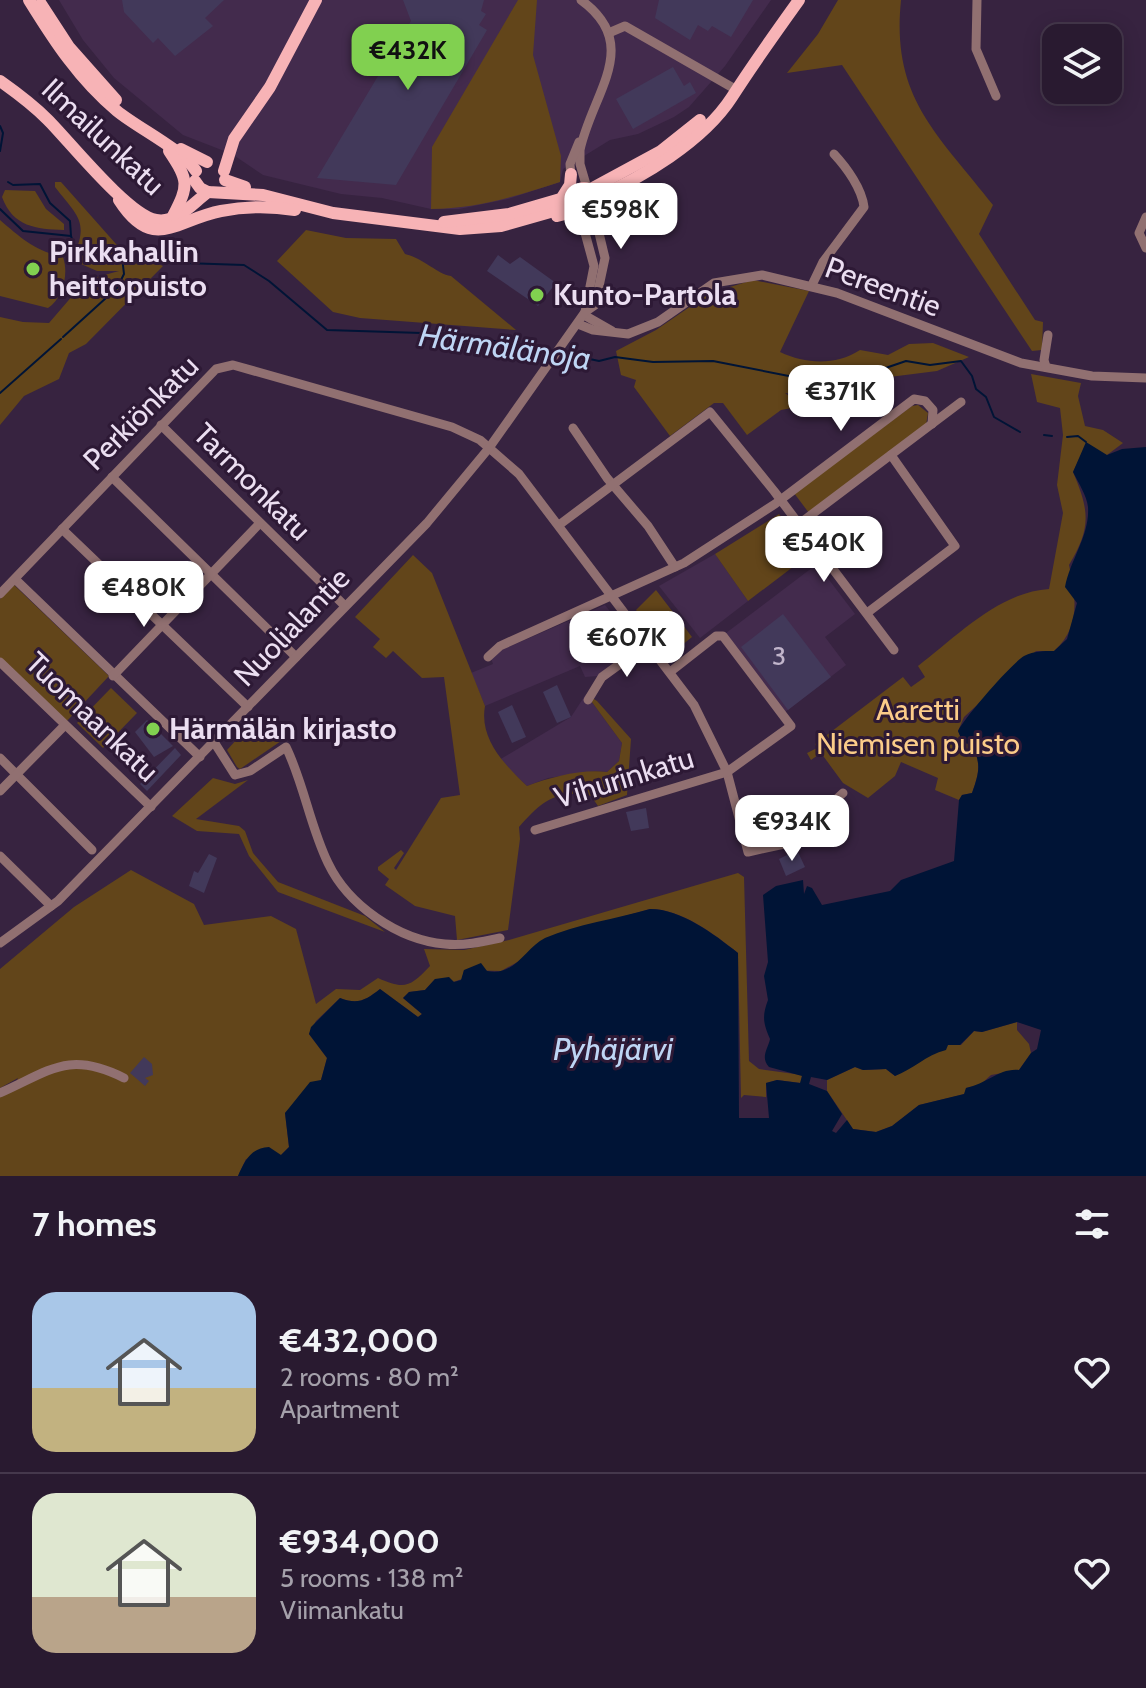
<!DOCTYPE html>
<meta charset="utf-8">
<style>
body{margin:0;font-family:Cabin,sans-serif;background:#312338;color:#f1f3f6;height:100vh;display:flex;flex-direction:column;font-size:30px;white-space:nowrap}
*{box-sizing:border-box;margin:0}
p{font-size:26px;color:#a5a1ab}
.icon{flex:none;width:44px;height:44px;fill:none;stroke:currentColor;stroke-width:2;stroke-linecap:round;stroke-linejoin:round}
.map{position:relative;height:1176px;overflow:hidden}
.panel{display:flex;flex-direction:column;background:#291a30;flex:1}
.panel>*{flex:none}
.controls{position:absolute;left:1042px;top:24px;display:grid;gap:16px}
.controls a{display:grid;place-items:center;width:80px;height:80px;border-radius:16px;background:#291a30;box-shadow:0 4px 20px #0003,0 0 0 2px #45384c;font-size:40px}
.price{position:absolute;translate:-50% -68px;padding:0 18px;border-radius:16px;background:#fff;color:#222;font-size:26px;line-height:52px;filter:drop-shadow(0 2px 4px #0008)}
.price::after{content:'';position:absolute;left:50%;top:48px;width:24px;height:18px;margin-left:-12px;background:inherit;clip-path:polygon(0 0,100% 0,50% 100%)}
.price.active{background:#81d050;color:#111}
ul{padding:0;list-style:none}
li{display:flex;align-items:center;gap:24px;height:200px;padding:0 32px}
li+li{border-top:2px solid #45384c}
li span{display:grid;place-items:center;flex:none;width:224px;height:160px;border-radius:24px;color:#555}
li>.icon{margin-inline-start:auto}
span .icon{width:96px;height:96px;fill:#fffc;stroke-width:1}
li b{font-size:34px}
h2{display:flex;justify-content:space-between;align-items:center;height:96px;padding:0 32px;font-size:34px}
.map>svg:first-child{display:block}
.built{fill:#432b4d}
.green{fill:#62451a}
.water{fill:#001436;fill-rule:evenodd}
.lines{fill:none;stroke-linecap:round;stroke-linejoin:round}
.stream{stroke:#001436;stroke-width:2}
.building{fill:#42395a}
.minor{stroke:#917071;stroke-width:9}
.major{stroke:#f7b3b6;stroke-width:12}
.poi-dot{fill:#81d050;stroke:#2d1935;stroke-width:3}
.labels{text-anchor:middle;stroke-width:6;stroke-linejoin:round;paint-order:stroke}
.number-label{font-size:26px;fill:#c1b5cb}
.street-label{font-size:30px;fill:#ebdef1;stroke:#2d1935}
.poi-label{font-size:30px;font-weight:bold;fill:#ebdef1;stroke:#2d1935;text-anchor:start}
.park-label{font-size:30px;fill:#fbcc89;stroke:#2d1935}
.water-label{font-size:32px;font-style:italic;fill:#bed5f4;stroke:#2d1935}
</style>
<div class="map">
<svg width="1146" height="1176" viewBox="0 0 1146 1176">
<rect width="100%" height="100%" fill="#372340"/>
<g class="built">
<path d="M 59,0 L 771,0 L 725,66 L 689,107 L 674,117 L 638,134 L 610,140 L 563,169 L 560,182 L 508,199 L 459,209 L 431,209 L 382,198 L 341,194 L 263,175 L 232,154 L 183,135 L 114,78 L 83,40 Z"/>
<path d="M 715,554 L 748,601 L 700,638 L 659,586 Z"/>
<path d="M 817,564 L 855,614 L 825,637 L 846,665 L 785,712 L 726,633 Z"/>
<path d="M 605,605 L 638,647 L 598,676 L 585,677 L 580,666 L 485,706 L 471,673 L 493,664 L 490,655 Z"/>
<path d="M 586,694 L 622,743 L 619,761 L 607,772 L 596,771 L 548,778 L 527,786 L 499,760 L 571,717 Z"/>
</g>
<g class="green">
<path d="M 518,0 L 537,0 L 533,55 L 561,156 L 560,182 C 517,196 476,209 431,209 L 432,147 Z"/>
<path d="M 838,0 L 901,0 C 891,98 937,133 993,205 L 979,234 L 1035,320 L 1043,322 L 1042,350 L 1032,351 L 842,65 L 787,73 L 818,34 Z"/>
<path d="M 55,182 L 61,182 L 116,244 L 163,266 L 86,344 L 69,353 L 59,379 L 24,396 L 0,425 L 0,317 L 23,322 L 49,323 L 86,280 L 119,271 L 97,271 L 72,260 C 90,221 78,217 55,187 Z"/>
<path d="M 5,190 L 35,191 L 46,209 L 64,224 L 64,230 C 36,229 13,227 2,197 Z"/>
<path d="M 0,220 C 21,238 35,251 63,257 C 69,274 63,298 48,308 L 0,296 Z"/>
<path d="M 306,230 L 346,238 L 396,239 L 405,254 C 425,259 437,274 451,276 L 516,330 L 360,318 L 333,312 L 277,261 Z"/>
<path d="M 753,280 L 809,291 L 780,352 C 806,364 835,366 860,350 L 888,355 L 909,344 L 933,343 L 969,357 L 937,371 L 834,384 L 793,394 L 785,393 L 803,406 L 781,410 L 747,435 L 723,403 L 714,403 L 670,436 L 634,387 L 636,380 L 621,375 L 616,351 L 656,330 L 710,293 Z"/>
<path d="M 1031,374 L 1081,383 L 1078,396 L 1085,426 L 1103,430 L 1123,443 L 1107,455 L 1082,453 L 1073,472 C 1089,510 1092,527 1069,565 C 1076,597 1081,627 1054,651 L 1036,651 L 964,717 L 958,731 L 963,743 L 971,744 C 982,763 979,773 972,793 L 962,795 L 959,800 L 935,790 L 938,778 L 901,762 L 895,776 L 868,798 L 843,783 L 821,753 L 811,760 L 807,753 L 817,748 L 815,744 L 903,677 L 911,687 L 925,677 L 918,666 C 956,637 999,592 1049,589 L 1063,513 L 1057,485 L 1063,435 L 1060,408 L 1037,402 Z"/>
<path d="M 918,405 L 928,413 L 926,425 L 809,513 L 794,493 L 912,406 Z"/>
<path d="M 779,514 L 810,554 L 748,601 L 715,554 Z"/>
<path d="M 413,555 L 432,573 L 485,706 C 479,739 505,765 527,786 C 552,777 581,769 607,772 L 619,761 L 622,743 L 586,694 L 597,701 L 631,739 L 627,795 L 598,806 L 591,796 C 557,788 541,802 519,827 L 520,839 L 508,930 L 457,940 L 455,916 L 415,906 L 385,885 L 389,879 L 378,870 L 378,867 L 401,850 L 404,853 L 394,868 L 396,870 L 441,798 L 460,795 L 444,677 L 422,678 L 393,651 L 386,658 L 373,647 L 380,639 L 355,617 Z"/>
<path d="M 14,585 L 109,676 L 66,722 L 0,658 L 0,599 Z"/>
<path d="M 656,590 L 692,637 L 671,654 L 664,645 L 674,636 L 655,611 L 643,619 L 636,610 Z"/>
<path d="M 111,688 L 137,713 L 103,748 L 77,723 Z"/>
<path d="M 259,715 L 284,739 L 240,769 L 237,767 L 227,750 Z"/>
<path d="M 213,778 L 235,784 L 248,780 L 196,819 L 239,826 L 245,831 L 253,853 L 278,882 L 365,916 L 385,932 L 278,892 L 249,856 L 239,834 L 197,831 L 172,816 Z"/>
<path d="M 131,870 L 194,904 L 204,925 L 271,916 L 296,929 L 316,1004 L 336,989 L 360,990 L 378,978 C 405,990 410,987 430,966 L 424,949 L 464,950 L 509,940 L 738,873 L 744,877 L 749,1061 L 759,1069 L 802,1075 L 801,1083 L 777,1080 L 766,1083 L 766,1097 L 744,1095 L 741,1098 L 738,953 C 714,934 682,909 650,909 L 546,938 L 523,959 L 501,971 L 464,970 L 462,979 L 453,982 L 435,979 L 425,990 L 409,992 L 403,998 L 422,1014 L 418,1017 L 380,989 C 366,1000 358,1005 340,998 L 316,1021 L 309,1034 L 327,1058 L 321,1080 L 285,1113 L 289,1147 L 281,1155 L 246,1159 L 238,1176 L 0,1176 L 0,1097 L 12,1091 L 18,1078 L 0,1088 L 0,969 L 74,907 Z"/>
<path d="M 1017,1022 L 1017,1030 L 1029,1044 L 1031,1053 L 1019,1070 L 991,1075 L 980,1085 L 966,1088 L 965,1094 L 919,1105 L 892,1126 L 876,1132 L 853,1129 L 827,1091 L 827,1080 L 855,1067 L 863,1070 L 886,1069 L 895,1076 L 948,1045 L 961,1045 L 974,1031 L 982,1032 Z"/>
</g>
<path class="water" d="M 1086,442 L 1107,455 L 1122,449 L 1146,447 L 1146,1176 L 238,1176 C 245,1160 251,1148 269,1147 L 281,1155 L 289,1147 L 285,1113 L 310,1082 L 321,1080 L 327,1058 L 309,1034 L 311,1027 L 340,998 C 358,1005 366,1000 380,989 L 418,1017 L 422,1014 L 403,998 L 409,992 L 425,990 L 435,979 L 449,977 L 454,982 L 461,980 L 464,970 L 481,963 L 487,971 C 515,977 525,948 545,938 C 577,924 616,919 650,909 C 681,909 714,934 738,953 L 739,1118 L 769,1118 L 766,1083 L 777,1080 L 800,1083 L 802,1076 L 769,1067 C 760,1057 768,1049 770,1039 C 763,1023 762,1016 768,1000 L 764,976 L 768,962 L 763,895 L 776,886 L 803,880 L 804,894 L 807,886 L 812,888 L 822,905 L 890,891 L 901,880 L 954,861 L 959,800 L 962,795 L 972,793 C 979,773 982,763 971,744 L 963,743 L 958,731 C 964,718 1012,663 1024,656 C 1035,651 1042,651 1054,651 L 1067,639 L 1077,603 L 1065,587 C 1070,560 1090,535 1088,507 C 1087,496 1078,482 1073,472 ZM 1017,1022 L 1041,1030 L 1037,1049 L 1031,1053 L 1019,1070 C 999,1068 987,1084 966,1088 L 964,1094 L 919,1105 L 892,1126 L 876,1132 L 853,1129 L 847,1120 L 836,1133 L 832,1131 L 842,1114 L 827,1091 L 809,1084 L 811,1077 L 827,1080 L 855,1067 L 863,1070 L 886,1069 L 895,1076 C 912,1070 926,1055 946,1050 L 948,1045 L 960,1045 L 974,1031 L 982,1032 Z"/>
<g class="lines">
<g class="stream">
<path d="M 0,126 L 3,133 L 0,151"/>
<path d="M 8,182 L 13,185 L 40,184 L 50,203 L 70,221 L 71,236"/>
<path d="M 0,209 L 23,231 L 71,236 L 77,254 L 122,257 L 135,252 L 154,262 L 244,265 L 269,281 L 327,330 L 453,334 L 552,351"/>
<path d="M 63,337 L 117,288 L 124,274 L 122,257"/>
<path d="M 562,353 L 599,361 L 615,357 L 653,362 L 713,361 L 804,379 L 871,373 L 906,361 L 930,365 L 961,361 L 972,376 L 976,389 L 986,397 L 994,417 L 1020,432"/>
<path d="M 0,393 L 61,339"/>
<path d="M 1044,435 L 1052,436"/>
<path d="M 1067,437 L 1078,436 L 1086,442"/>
</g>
</g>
<g class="building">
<path d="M 122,0 L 224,0 L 205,18 L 213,26 L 175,56 L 158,38 L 153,43 L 124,12 Z"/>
<path d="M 403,0 L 484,0 L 481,11 L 486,14 L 479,25 L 487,30 L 396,185 L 317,178 L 411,21 Z"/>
<path d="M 659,0 L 753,0 L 731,37 L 712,26 L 708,31 L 698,25 L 690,40 L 655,18 Z"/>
<path d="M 673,67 L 684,86 L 690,82 L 696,93 L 633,129 L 616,99 Z"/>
<path d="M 498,255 L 510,264 L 520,257 L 556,283 L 538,306 L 487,271 Z"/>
<path d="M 783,614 L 831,677 L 788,710 L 741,647 Z"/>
<path d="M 557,685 L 571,717 L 557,723 L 543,692 Z"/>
<path d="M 512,705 L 526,737 L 512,743 L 498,712 Z"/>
<path d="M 147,720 L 173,746 L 154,757 L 135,732 Z"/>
<path d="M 175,748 L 181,755 L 147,791 L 140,784 Z"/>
<path d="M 646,808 L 649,828 L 631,831 L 626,812 Z"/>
<path d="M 797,850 L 805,867 L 786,876 L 779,859 Z"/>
<path d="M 209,854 L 217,858 L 204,893 L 189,886 L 194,871 L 198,873 Z"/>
<path d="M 144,1057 L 152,1064 L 153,1075 L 145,1078 L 149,1081 L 145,1086 L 130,1073 Z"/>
</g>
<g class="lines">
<g class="minor">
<path d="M 581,0 C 643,45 592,93 580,150 L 580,164 L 587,188"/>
<path d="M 977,0 L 976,49 L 996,96"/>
<path d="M 611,32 L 625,26 L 735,89"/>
<path d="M 571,177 L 570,164 L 579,142"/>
<path d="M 578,207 L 594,266 L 585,312"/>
<path d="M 1146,217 L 1139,233 L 1146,248"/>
<path d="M 812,285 L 823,262 L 864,207 C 862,189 847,168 834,154"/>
<path d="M 584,315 L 612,331"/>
<path d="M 578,324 L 593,330 L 628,334 L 658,322 L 714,283 L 762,275 L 837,293 L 1021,363 L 1092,376 L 1146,378"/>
<path d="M 1046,367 L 1044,360 L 1048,335"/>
<path d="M 161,425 L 345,606"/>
<path d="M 573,428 L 607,478 L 648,526 L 675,567"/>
<path d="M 112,477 L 296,657"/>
<path d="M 799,524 L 961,402"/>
<path d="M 559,525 L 710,412 L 774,491 L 894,650"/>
<path d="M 62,529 L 248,707"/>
<path d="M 15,579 L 200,757"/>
<path d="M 0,594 L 216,369 L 233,365 L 452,427 L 480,440 L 519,474 L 694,705 L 727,772 L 748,852 L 789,843 L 843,793"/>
<path d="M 867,613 L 955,546 L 891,455"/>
<path d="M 488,657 L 500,646 L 684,563 L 775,504 L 914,399 L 925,401 L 933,410 L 932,424"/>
<path d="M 0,662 L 151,807"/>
<path d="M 113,676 L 260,523"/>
<path d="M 588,700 L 602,677 L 649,643"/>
<path d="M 214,742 L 235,775 L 250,771 L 286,747 C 304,784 310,826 328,863 C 348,905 398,940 445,944 C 463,946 482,942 500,938"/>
<path d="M 0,758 L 92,850"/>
<path d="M 0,791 L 65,725"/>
<path d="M 535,830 L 727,772 L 791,726 L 723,636 L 716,636 L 670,672"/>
<path d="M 0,856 L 51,906"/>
<path d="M 0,943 L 58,901 L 427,523 L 489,448 L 585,312 L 595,305 L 605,258 L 592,204"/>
<path d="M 0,1093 C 50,1071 68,1050 124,1078"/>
</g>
<g class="major">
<path d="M 29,0 C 55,42 79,79 117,111 C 139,129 182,149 196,171"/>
<path d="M 41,4 L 69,47 L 116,100"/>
<path d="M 0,81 C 17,93 33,105 48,120 C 70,142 128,215 156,220 C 177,224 193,203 208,192"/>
<path d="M 181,149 L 207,162"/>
<path d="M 169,151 C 189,181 189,185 173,216"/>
<path d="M 224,171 L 234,139 L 270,87 L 316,0"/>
<path d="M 225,180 L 245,187"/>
<path d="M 195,181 L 200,188 L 208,192 L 263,195 L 333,213 L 460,229 L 501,226 L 575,205"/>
<circle cx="584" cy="198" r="10"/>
<path d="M 589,190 L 661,151 L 700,120"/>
<path d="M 563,196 L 570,185 L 571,174"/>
<path d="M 594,199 C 641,178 703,142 732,97 C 753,64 776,32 799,0"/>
<path d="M 119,200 C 153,253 175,220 221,211 C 246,206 270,206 295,210"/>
<path d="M 557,216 L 569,213 L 583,221"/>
<path d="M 444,222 L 509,214 L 574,195"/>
<path d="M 597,226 L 604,204 L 615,191"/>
</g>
</g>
<g class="poi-dot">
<circle cx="33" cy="269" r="8"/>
<circle cx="537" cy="295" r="8"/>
<circle cx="153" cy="729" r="8"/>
</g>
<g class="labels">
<g class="number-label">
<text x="779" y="665">3</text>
</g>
<g class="street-label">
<text transform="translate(103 137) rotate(43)" y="10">Ilmailunkatu</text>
<text transform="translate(883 287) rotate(20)" y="10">Pereentie</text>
<text transform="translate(141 413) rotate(-45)" y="10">Perkiönkatu</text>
<text transform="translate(252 482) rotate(45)" y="10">Tarmonkatu</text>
<text transform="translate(292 627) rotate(-46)" y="10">Nuolialantie</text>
<text transform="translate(92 717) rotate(44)" y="10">Tuomaankatu</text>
<text transform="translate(624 778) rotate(-17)" y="10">Vihurinkatu</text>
</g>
<g class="poi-label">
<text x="49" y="262">Pirkkahallin<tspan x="49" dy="34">heittopuisto</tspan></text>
<text x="553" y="305">Kunto-Partola</text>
<text x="169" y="739">Härmälän kirjasto</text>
</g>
<g class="park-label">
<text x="918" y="720">Aaretti<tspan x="918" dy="34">Niemisen puisto</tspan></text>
</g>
<g class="water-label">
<text transform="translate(505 347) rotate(8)" y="11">Härmälänoja</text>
<text x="613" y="1060">Pyhäjärvi</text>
</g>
</g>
</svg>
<div class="controls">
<a><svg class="icon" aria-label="layers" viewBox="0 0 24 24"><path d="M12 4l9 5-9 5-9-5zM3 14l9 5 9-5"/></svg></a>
</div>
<b class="price active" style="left:408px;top:92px">€432K</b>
<b class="price" style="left:621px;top:251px">€598K</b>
<b class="price" style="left:841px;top:433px">€371K</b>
<b class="price" style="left:824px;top:584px">€540K</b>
<b class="price" style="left:144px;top:629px">€480K</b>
<b class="price" style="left:627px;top:679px">€607K</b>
<b class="price" style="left:792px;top:863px">€934K</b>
</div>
<section class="panel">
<h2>7 homes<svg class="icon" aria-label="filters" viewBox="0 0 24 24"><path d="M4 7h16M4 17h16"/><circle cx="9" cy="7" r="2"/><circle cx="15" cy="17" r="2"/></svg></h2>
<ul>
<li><span style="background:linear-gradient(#a9c7e8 60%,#c2b280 0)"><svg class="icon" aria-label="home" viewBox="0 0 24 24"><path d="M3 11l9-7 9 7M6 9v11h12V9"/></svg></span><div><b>€432,000</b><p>2 rooms · 80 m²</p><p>Apartment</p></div><svg class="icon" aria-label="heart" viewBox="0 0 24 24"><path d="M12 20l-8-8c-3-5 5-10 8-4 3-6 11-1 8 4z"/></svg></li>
<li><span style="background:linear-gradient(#dfe7d0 65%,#b9a48a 0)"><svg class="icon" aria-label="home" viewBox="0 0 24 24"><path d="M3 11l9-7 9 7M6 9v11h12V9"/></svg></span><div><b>€934,000</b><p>5 rooms · 138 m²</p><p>Viimankatu</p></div><svg class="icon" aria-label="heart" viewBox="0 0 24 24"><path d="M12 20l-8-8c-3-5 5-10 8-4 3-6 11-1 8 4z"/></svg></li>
</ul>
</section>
